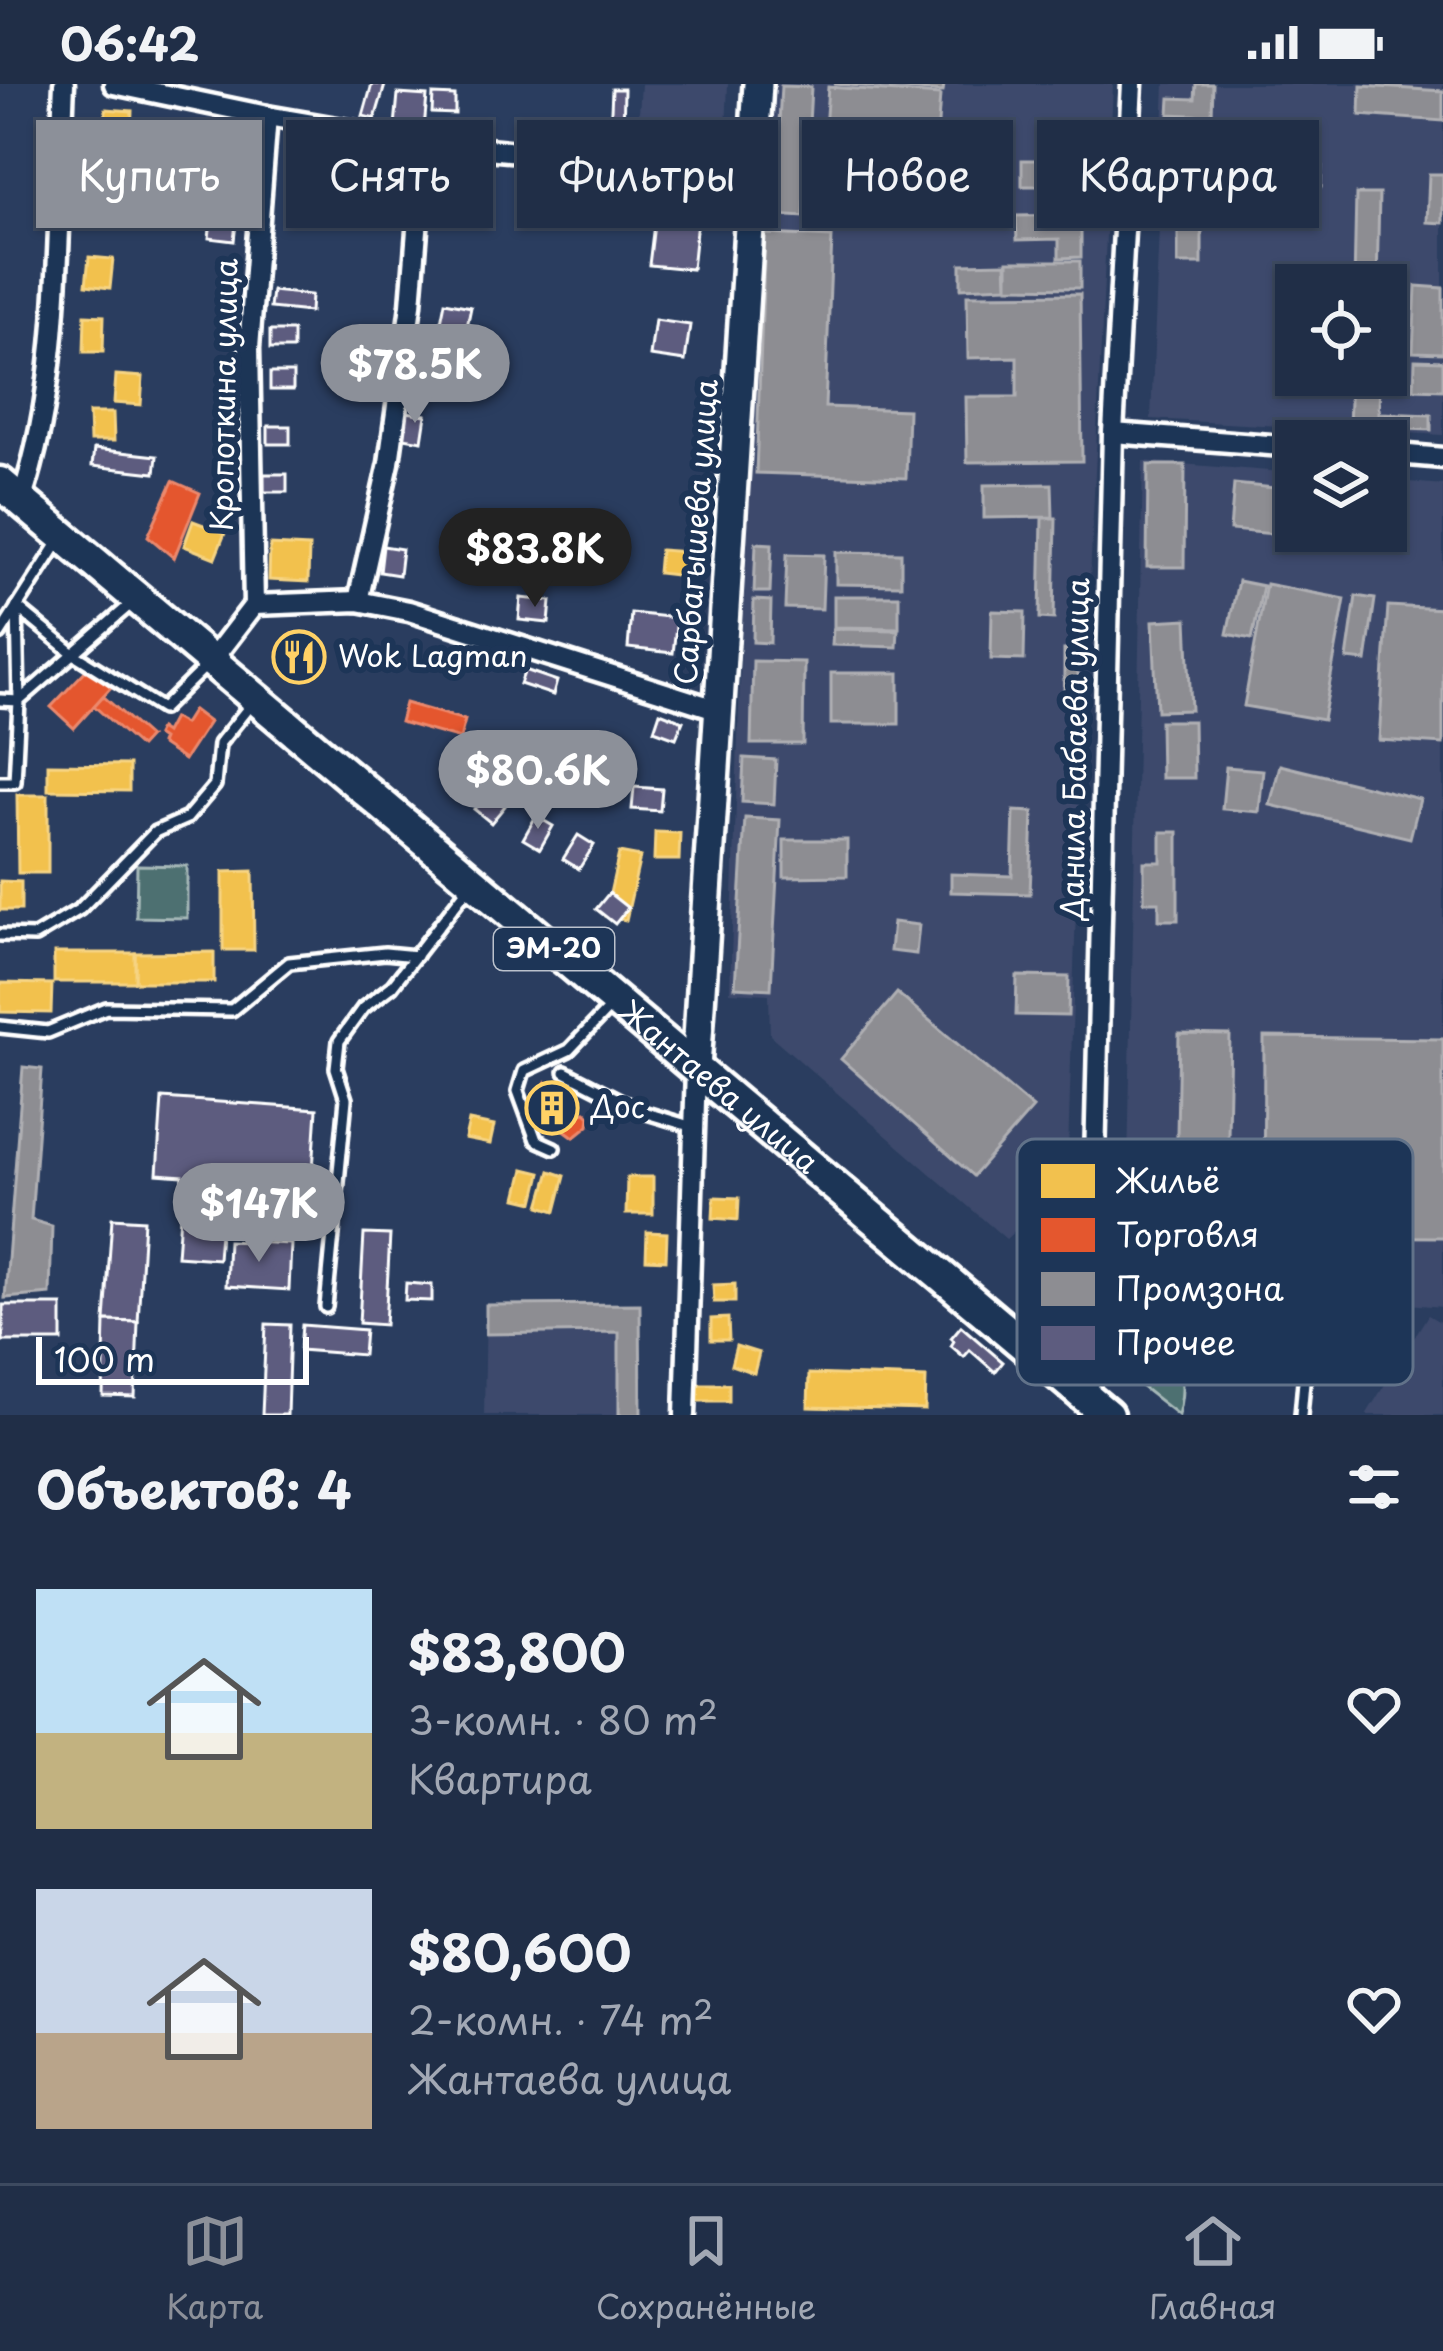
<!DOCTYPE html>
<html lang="ru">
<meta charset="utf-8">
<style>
body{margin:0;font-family:"Playpen Sans",sans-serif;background:#28364e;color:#f1f3f6;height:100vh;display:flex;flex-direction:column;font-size:45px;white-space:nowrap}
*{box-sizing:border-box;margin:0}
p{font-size:39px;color:#a2a8b4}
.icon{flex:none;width:66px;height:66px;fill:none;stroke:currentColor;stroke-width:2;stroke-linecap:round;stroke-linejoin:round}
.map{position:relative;height:1331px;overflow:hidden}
.panel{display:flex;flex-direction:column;background:#202e47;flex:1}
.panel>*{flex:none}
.banner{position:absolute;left:36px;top:36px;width:1371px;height:108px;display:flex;gap:24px}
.fabs{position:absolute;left:1275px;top:180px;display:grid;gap:24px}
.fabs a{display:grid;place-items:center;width:132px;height:132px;border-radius:0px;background:#202e47;box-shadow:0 3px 9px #0004,0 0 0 3px #3d4a60;font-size:60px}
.scale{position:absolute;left:36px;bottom:30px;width:273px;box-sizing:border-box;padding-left:12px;border:6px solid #fff;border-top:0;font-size:33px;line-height:42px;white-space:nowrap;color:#fff;-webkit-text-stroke:9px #1d3557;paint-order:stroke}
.price{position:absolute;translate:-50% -102px;padding:0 27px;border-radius:42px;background:#8c9099;color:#fff;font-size:39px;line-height:78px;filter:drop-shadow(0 3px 6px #0008)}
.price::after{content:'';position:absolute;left:50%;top:72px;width:36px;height:27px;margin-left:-18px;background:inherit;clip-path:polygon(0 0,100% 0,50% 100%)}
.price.active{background:#222;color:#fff}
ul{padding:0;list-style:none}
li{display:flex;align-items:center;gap:36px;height:300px;padding:0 36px}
li span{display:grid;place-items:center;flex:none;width:336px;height:240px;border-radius:0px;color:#555}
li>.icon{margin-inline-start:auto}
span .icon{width:144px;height:144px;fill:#fffc;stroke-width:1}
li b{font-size:51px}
h2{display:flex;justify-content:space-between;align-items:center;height:144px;padding:0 36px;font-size:51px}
.pill{padding:0 42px;border-radius:0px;background:#202e47;box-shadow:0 3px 9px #0004,0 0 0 3px #3d4a60;font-size:42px;line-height:108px}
.pill.active{background:#8c9099;color:#fff}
.status{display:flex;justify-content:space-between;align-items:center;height:84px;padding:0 60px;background:#202e47;direction:ltr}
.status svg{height:33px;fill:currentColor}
.tabs{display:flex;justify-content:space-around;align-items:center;height:168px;border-top:3px solid #3d4a60;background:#202e47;font-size:33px;color:#a2a8b4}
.tabs a{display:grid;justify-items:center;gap:6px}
.tabs .active{color:#8c9099}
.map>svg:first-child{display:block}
.built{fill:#3d4a6c;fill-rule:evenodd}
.green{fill:#4e7071;stroke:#a6b8b8;stroke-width:3}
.homes{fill:#f2c14e;stroke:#f6d483;stroke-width:3}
.shops{fill:#e4572e;stroke:#ec896d;stroke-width:3}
.industry{fill:#8d8d92;stroke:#afafb3;stroke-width:3}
.building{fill:#5d5c7f;stroke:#fff;stroke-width:3}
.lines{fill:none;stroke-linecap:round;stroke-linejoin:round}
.lane-casing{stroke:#fff;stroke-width:18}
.street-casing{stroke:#fff;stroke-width:27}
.secondary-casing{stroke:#fff;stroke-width:36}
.primary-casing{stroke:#fff;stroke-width:39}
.lane{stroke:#1d3557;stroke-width:9}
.street{stroke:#1d3557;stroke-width:18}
.secondary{stroke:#1d3557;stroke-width:27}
.primary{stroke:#1d3557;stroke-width:30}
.labels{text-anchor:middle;stroke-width:12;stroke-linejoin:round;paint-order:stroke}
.shield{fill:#1d3557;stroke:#bbc2cd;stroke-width:3}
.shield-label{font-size:27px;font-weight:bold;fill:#fff}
.street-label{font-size:30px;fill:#fff;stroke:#1d3557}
.poi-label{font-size:30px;fill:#fff;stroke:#1d3557;text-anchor:start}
.key{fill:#1d3557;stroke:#617289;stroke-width:3}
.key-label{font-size:33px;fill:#fff}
</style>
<div class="status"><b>06:42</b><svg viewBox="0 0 49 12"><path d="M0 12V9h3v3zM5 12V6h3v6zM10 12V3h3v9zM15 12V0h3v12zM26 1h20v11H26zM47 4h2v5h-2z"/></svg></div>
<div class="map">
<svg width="1443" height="1331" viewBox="0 0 1443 1331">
<rect width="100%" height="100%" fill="#2a3d5f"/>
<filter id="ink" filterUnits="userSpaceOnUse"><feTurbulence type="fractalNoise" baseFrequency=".00833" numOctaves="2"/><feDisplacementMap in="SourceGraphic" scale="24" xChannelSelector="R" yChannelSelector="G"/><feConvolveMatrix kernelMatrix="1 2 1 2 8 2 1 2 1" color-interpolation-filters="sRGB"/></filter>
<g filter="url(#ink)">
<g class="built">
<path d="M 641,0 L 728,0 L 725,67 L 637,60 Z"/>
<path d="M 768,0 L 1113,0 L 1079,733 L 1067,1098 L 1006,1155 L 770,951 L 769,910 L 730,908 L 749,309 Z"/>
<path d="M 1165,0 L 1443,0 L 1443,351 L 1151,335 ZM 1296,201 L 1386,201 L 1386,291 L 1296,291 Z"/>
<path d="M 1143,377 L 1296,389 L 1296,447 L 1386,447 L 1386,396 L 1443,401 L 1443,1223 L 1156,1198 L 1126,1177 Z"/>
<path d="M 640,1220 L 641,1331 L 484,1331 L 486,1221 Z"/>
<path d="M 1428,1231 L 1443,1240 L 1443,1331 L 1366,1331 Z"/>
</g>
<g class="green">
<path d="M 137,781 L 187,782 L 187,834 L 136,833 Z"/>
<path d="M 1115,1268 C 1167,1265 1193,1274 1178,1331 L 1115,1282 Z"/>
</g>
<g class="homes">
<path d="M 106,25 L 132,27 L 131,48 L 105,47 Z"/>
<path d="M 101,115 L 124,118 L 121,143 L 97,140 Z"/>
<path d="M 89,173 L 113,175 L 110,204 L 86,201 Z"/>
<path d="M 85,231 L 104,232 L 103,268 L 84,268 Z"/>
<path d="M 116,291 L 143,293 L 141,321 L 114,319 Z"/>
<path d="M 89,329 L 113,329 L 114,357 L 90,357 Z"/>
<path d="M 193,437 L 225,449 L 215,474 L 184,462 Z"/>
<path d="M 270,461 L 309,463 L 308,498 L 269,496 Z"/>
<path d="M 660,466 L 687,468 L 685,492 L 658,489 Z"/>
<path d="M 48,680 L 129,681 L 129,707 L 48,706 Z"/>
<path d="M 17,711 L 48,711 L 48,789 L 18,789 Z"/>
<path d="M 655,748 L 680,749 L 679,776 L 654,776 Z"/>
<path d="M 619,769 L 640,773 L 626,836 L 605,832 Z"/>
<path d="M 253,787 L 254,866 L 223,866 L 223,788 Z"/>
<path d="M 0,797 L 21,798 L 21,826 L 0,826 Z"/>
<path d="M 214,868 L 214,898 L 135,898 L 135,869 Z"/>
<rect x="54" y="869" width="81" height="29"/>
<path d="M 0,899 L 52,900 L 51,929 L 0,928 Z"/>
<path d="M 469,1037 L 494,1042 L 490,1060 L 465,1055 Z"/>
<path d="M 524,1085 L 541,1089 L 534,1118 L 517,1114 Z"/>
<path d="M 550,1087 L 565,1092 L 556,1127 L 540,1122 Z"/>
<path d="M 627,1093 L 653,1093 L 653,1130 L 626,1130 Z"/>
<path d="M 714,1113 L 739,1114 L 738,1136 L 713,1134 Z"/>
<path d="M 647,1148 L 667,1149 L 666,1176 L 646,1175 Z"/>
<path d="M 735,1200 L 735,1218 L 714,1218 L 713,1201 Z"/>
<path d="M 728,1234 L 729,1256 L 711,1256 L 711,1235 Z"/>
<path d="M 736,1262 L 759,1269 L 754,1289 L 731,1281 Z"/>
<path d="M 809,1290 L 926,1294 L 925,1326 L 808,1323 Z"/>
<rect x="698" y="1300" width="31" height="17"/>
</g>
<g class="shops">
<path d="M 173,397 L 200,409 L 174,474 L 148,452 Z"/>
<path d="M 291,550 L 322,576 L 310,590 L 280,564 Z"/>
<path d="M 89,583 L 111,603 L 74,644 L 51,623 Z"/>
<path d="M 103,612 L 149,653 L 140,663 L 94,622 Z"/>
<path d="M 405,619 L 465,636 L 460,655 L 400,638 Z"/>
<path d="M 193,626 L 209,638 L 184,676 L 160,660 L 162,655 L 156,651 L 159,645 L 165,649 L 173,634 L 184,640 Z"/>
<path d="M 546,998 L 552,1010 L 576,1030 L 586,1028 L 590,1032 L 589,1041 L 574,1053 L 529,1020 Z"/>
</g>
<g class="industry">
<path d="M 834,0 L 944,0 L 943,8 Z"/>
<path d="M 1196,0 L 1213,0 L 1212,32 L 1169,30 L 1170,14 L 1195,15 Z"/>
<path d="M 781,2 L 811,3 L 804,133 L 774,131 Z"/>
<path d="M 1361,2 L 1443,7 L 1443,37 L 1360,31 Z"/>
<path d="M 828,3 L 940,11 L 935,82 L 823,74 Z"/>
<path d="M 1168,33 L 1202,34 L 1201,87 L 1166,86 Z"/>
<path d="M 1022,76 L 1084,76 L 1084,121 L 1059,121 L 1059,102 L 1022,102 Z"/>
<path d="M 1278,77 L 1322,79 L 1321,103 L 1277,101 Z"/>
<path d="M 1429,90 L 1443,90 L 1443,139 L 1427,138 Z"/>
<path d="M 1171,91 L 1200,92 L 1199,129 L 1170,128 Z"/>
<path d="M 1356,110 L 1379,110 L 1377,201 L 1354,201 Z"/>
<path d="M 1081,131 L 1081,173 L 1059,174 L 1059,155 L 1017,156 L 1016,132 Z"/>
<rect x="1178" y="140" width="24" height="40"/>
<path d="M 765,150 L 832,153 L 825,323 L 908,326 L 906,394 L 756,389 Z"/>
<path d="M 1008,177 L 1080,177 L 1080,204 L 1008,203 Z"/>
<path d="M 1006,179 L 1007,202 L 961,204 L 961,180 Z"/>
<path d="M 1416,202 L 1443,204 L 1443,269 L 1413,268 Z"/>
<path d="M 1080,210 L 1082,377 L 967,378 L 966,313 L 1017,313 L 1017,273 L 968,274 L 967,211 Z"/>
<path d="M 1415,276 L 1443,277 L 1443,306 L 1414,305 Z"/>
<path d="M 1351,291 L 1380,291 L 1379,329 L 1431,331 L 1431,346 L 1349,343 Z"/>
<path d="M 1148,381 L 1185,381 L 1184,483 L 1147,483 Z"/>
<path d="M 1052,400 L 1053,433 L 984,434 L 984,401 Z"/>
<path d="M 1234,400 L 1296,406 L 1296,447 L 1386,447 L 1386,415 L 1397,416 L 1392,461 L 1230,446 Z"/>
<path d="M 1042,434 L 1056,434 L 1054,535 L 1040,534 Z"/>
<path d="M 756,459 L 772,460 L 770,508 L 754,508 Z"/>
<path d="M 836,468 L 901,469 L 901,501 L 836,500 Z"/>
<path d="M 787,470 L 824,471 L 822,525 L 785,524 Z"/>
<path d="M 1238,497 L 1263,502 L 1252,555 L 1227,550 Z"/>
<path d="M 1266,500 L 1345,515 L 1323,636 L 1244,622 Z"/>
<path d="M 834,512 L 899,512 L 899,544 L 834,543 Z"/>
<path d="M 1356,512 L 1375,515 L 1366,577 L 1347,575 Z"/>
<path d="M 754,516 L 771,517 L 770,559 L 753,558 Z"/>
<path d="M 1388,522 L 1443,525 L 1443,660 L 1379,656 Z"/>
<path d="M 992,527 L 1025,528 L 1024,576 L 991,575 Z"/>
<path d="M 1187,535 L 1191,626 L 1157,627 L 1153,537 Z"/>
<path d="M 833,545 L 898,546 L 897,563 L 832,561 Z"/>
<rect x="1064" y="566" width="14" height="52"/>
<path d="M 753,577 L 804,578 L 803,660 L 751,660 Z"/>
<rect x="831" y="589" width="68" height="51"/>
<path d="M 1160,637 L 1193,637 L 1194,694 L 1161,694 Z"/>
<path d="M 744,674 L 776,676 L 774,720 L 742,718 Z"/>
<path d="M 1280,681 L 1420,715 L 1410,754 L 1270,721 Z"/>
<path d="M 1226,683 L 1263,686 L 1259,728 L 1222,725 Z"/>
<path d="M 1014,727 L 1033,728 L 1030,810 L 951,808 L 951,790 L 1012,792 Z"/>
<path d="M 745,734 L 780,736 L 771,905 L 735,903 Z"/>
<path d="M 1161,748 L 1178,748 L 1178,836 L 1159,836 L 1159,818 L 1144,818 L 1144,778 L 1161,778 Z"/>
<path d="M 784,756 L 847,756 L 847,792 L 784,793 Z"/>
<path d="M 893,838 L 919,841 L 916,870 L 890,867 Z"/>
<path d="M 1017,892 L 1069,893 L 1068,932 L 1016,931 Z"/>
<path d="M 897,909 L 1033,1024 L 973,1092 L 841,975 Z"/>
<path d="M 1179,950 L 1230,951 L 1226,1152 L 1175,1151 Z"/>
<path d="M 1264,953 L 1443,955 L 1443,1153 L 1263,1152 Z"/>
<path d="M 23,983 L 42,985 L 31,1136 L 52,1142 L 50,1210 L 5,1214 Z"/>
<path d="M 640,1220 L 641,1331 L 619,1331 L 619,1248 L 486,1250 L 486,1221 Z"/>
</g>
<g class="building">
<path d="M 372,0 L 385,1 L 375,35 L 363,32 Z"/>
<path d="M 612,5 L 624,5 L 623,50 L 610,49 Z"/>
<path d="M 398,10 L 427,12 L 424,45 L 395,42 Z"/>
<path d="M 433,11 L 455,12 L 455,30 L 432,29 Z"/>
<path d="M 102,80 L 132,90 L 128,105 L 97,96 Z"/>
<path d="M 607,93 L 708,103 L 707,118 L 605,107 Z"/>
<path d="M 212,127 L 237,130 L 234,157 L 209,154 Z"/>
<path d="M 655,132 L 697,137 L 692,185 L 649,181 Z"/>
<path d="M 272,207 L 311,211 L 310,228 L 270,224 Z"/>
<path d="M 445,218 L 471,223 L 466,248 L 440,243 Z"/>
<path d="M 655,236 L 690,241 L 685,277 L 650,272 Z"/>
<rect x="270" y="247" width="23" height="18"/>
<rect x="270" y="289" width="23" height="17"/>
<path d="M 407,328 L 426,331 L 422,357 L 404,354 Z"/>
<rect x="268" y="342" width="22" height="18"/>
<path d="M 94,365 L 157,372 L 155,389 L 92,382 Z"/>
<rect x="264" y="390" width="23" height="18"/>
<path d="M 383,462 L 402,465 L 399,491 L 380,488 Z"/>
<path d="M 521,514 L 551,517 L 549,539 L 519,536 Z"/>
<path d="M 631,529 L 677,534 L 673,569 L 628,564 Z"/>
<path d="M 525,586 L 557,597 L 553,611 L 520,600 Z"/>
<path d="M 660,628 L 683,637 L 676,654 L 654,646 Z"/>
<path d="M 634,703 L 662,705 L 660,727 L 632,725 Z"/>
<path d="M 488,708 L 505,722 L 491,739 L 474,725 Z"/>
<path d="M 536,732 L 553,742 L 540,765 L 523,755 Z"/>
<path d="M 578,751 L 594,761 L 579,785 L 563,775 Z"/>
<path d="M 609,809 L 628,824 L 615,840 L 596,825 Z"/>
<path d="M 162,1014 L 317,1025 L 312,1101 L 224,1095 L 218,1175 L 177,1172 L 183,1092 L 157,1090 Z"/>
<path d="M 112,1134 L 144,1136 L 138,1238 L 105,1237 Z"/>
<path d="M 364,1150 L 390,1151 L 385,1241 L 359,1239 Z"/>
<path d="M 228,1157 L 291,1160 L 289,1206 L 226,1202 Z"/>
<path d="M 406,1199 L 432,1201 L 432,1217 L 405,1216 Z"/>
<rect x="3" y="1221" width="59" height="36"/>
<path d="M 105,1237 L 138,1238 L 135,1313 L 103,1312 Z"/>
<path d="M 266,1240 L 290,1241 L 287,1331 L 262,1331 Z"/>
<path d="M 302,1241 L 365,1246 L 363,1271 L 300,1266 Z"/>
<path d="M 961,1242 L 1003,1278 L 995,1288 L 970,1266 L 964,1273 L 951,1262 L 954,1257 L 951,1254 Z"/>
</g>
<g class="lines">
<g class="lane-casing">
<g id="lane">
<path d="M 17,523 L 74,570 L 162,625 L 207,581"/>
<path d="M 0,550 L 60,456"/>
<path d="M 0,616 L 19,617 L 17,523"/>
<path d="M 0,698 L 15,698 L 19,617 L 132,519"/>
<path d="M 0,851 L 35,852 L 80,825 L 155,748 L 187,734 L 215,701 L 219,660 L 252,619"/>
<path d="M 0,943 L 48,948 L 106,924 L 232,926 L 289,879 L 385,869 L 416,872"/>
<path d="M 565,988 L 643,1028 L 693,1043"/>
<path d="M 554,1064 L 536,1056 L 518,1007 L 524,987 L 569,966 L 612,921"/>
<path d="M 326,1223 L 346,1015 L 336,984 L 339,957 L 363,924 L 392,902 L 471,800"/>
<path d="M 1094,1230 L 1249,1269"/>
<path d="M 1301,1331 L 1306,1275"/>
</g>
</g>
<g class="street-casing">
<g id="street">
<path d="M 114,0 L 267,32 L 424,59 L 752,90"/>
<path d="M 1113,349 L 1296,363"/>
<path d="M 1386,369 L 1443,374"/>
<path d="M 21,417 C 64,291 57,134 64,0"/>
<path d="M 358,517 L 389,379 L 411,221 L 424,59"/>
<path d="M 254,521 L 358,517 L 409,527 L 719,626"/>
<path d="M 211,577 L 254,521 L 249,264 L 267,32"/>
<path d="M 1089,1320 L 1113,349 L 1132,0"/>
<path d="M 685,1331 L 696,985"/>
</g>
</g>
<g class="secondary-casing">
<path id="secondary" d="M 696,985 L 758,0"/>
</g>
<g class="primary-casing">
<g id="primary">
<path id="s1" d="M 0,399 L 1107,1331"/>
</g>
</g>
<use href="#lane" class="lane"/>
<use href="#street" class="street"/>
<use href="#secondary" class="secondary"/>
<use href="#primary" class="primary"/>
</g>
</g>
<defs>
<g id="restaurant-ring" transform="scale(2.7)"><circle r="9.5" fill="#1d3557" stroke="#ffd166" stroke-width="1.5"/><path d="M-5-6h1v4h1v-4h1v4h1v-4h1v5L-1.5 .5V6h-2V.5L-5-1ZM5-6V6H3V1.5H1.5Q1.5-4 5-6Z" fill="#ffd166"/></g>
<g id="building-ring" transform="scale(2.7)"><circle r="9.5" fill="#1d3557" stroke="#ffd166" stroke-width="1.5"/><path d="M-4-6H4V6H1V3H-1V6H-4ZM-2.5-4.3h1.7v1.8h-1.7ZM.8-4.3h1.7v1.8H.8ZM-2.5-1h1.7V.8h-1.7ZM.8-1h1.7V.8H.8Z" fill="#ffd166"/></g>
</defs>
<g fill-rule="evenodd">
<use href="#restaurant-ring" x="299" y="573"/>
<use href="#building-ring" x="552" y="1024"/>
</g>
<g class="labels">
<rect class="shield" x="494" y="844" width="120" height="42" rx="9"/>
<g class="shield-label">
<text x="554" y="874">ЭМ-20</text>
</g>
<g class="street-label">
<text transform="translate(225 311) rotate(-89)" y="10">Кропоткина улица</text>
<text transform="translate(697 448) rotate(-86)" y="10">Сарбагышева улица</text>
<text transform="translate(1076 665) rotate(-89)" y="10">Данила Бабаева улица</text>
<text dy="10" stroke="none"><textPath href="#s1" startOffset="939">Жантаева улица</textPath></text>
</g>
<g class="poi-label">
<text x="338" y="583">Wok Lagman</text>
<text x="591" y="1034">Дос</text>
</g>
</g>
<rect x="1017" y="1055" width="396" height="246" rx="18" class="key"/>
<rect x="1041" y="1080" width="54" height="34" fill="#f2c14e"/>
<rect x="1041" y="1134" width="54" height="34" fill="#e4572e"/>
<rect x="1041" y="1188" width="54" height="34" fill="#8d8d92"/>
<rect x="1041" y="1242" width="54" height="34" fill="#5d5c7f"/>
<g class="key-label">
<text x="1116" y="1109">Жильё</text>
<text x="1116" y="1163">Торговля</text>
<text x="1116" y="1217">Промзона</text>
<text x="1116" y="1271">Прочее</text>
</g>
</svg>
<div class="fabs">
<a><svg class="icon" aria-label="locate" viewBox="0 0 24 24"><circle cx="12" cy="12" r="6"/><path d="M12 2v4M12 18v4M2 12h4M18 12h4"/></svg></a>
<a><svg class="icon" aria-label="layers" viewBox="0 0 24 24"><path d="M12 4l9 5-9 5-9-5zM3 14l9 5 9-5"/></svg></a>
</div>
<div class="scale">100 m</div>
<b class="price" style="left:415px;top:342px">$78.5K</b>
<b class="price active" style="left:535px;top:526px">$83.8K</b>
<b class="price" style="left:538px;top:748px">$80.6K</b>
<b class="price" style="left:259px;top:1181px">$147K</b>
<div class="banner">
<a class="pill active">Купить</a>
<a class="pill">Снять</a>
<a class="pill">Фильтры</a>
<a class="pill">Новое</a>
<a class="pill">Квартира</a>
</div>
</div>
<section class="panel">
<h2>Объектов: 4<svg class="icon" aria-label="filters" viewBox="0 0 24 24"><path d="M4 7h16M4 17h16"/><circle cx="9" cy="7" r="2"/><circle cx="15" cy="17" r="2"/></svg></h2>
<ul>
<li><span style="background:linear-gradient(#bfe0f5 60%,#c2b280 0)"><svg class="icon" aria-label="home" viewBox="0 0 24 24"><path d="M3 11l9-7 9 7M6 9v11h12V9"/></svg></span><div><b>$83,800</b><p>3-комн. · 80 m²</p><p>Квартира</p></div><svg class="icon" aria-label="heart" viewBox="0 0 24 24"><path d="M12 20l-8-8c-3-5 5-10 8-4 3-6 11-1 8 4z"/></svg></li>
<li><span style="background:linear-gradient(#c9d6e8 60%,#b9a48a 0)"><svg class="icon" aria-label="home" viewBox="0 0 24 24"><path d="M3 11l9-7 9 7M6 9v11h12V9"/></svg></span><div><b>$80,600</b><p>2-комн. · 74 m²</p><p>Жантаева улица</p></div><svg class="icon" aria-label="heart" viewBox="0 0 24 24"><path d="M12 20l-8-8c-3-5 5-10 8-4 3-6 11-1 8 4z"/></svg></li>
</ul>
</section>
<nav class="tabs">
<a class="active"><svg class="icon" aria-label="map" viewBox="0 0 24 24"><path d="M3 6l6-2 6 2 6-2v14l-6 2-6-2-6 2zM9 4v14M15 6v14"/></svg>Карта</a>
<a><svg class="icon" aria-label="saved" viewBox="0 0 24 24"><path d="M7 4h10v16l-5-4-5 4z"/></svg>Сохранённые</a>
<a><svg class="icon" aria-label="home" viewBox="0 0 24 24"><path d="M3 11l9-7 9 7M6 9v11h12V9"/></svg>Главная</a>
</nav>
